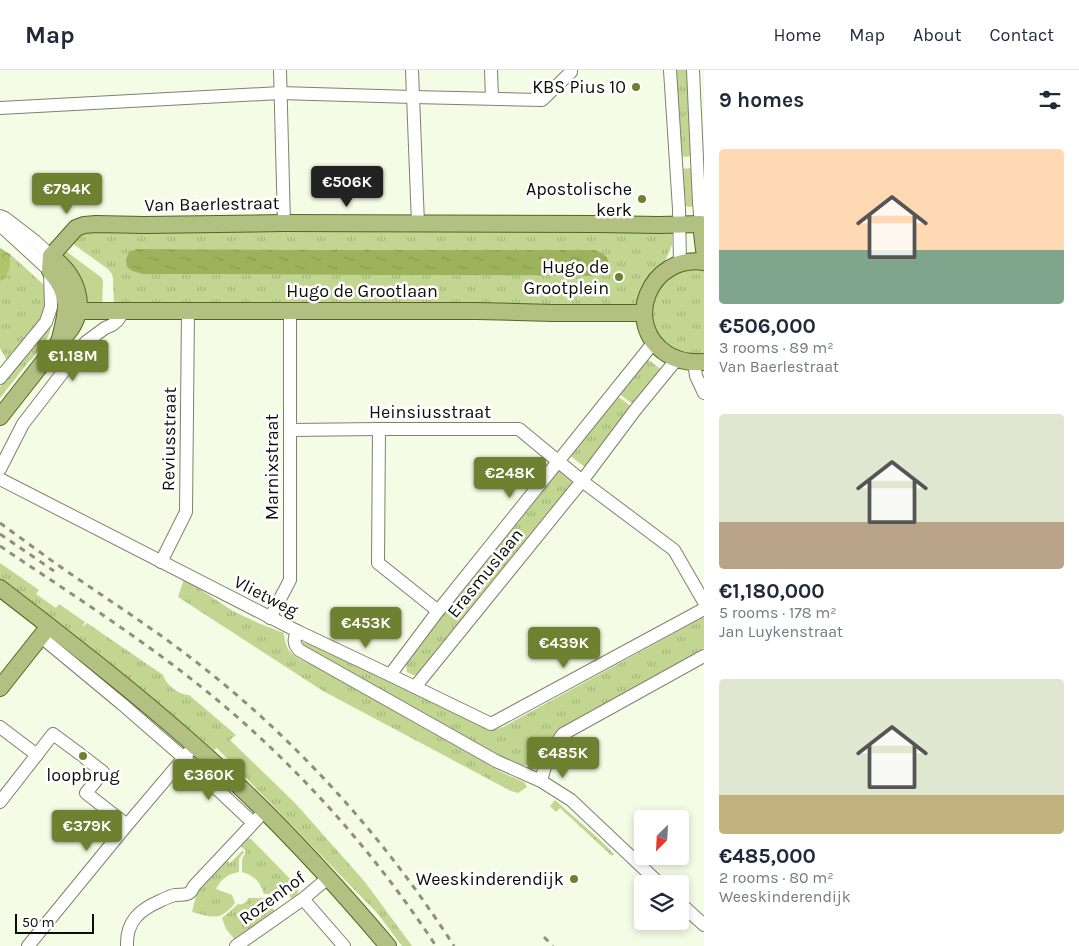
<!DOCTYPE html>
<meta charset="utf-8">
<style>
body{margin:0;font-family:Karla,sans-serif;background:#f2f2f3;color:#1f2937;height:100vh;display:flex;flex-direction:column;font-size:19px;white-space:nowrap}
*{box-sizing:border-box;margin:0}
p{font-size:16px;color:#747a83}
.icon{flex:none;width:28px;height:28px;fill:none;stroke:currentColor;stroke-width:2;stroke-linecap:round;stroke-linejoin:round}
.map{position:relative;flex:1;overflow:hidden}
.sheet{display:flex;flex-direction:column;background:#fff;width:375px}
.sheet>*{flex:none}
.needle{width:32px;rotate:204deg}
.tools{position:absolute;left:634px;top:740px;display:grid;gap:10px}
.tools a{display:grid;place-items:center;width:55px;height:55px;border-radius:5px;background:#fff;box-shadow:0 2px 8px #0003;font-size:25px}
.scale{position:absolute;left:15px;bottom:12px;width:79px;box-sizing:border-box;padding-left:5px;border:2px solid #0b0d06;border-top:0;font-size:14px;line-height:18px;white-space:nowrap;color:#0b0d06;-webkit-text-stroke:4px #fff;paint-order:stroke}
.price{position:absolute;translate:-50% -42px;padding:0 11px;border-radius:5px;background:#6e8130;color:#fff;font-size:16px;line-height:32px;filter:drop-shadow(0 1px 2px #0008)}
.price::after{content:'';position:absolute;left:50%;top:30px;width:15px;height:11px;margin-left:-8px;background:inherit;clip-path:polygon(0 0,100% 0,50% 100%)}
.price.current{background:#222;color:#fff}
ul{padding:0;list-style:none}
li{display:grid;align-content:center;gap:10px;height:265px;padding:0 15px}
li span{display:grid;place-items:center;height:155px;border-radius:5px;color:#555}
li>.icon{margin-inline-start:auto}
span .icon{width:90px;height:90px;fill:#fffc;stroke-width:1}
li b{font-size:21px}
h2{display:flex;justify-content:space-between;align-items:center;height:60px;padding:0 15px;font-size:21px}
header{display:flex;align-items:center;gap:30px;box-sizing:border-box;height:70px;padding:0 25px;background:#fff;border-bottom:1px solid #e0e1e3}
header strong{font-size:24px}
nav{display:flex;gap:28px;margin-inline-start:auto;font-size:18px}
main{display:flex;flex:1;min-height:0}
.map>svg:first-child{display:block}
.grass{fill:url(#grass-tufts);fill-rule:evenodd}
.forest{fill:url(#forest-crowns)}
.garden{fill:#c2d591}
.water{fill:url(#water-ripples)}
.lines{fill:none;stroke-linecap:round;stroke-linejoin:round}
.minor-casing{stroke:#7d836e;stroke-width:14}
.major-casing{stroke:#566621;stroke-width:18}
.minor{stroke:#fff;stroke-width:12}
.major{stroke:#b2c082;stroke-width:16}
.rail{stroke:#8b9080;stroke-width:3;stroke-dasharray:6 6;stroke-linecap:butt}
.poi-dot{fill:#6e8130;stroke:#fff;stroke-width:2}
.labels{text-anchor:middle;stroke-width:5;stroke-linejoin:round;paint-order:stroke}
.poi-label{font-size:18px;fill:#0b0d06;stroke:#fff;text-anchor:end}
.street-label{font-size:18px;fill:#0b0d06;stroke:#fff}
</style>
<header>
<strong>Map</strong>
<nav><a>Home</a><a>Map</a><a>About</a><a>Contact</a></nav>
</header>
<main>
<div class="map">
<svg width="704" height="876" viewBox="0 0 704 876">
<defs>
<pattern id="grass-tufts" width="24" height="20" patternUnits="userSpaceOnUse" patternTransform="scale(1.25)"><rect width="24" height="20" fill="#c2d591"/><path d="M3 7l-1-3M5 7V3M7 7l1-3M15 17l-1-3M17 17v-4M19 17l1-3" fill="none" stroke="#a5b67c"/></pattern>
<pattern id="forest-crowns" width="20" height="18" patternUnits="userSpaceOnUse" patternTransform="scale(1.25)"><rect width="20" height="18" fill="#aec56c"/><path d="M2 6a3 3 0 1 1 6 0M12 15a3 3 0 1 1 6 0" fill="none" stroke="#94a85c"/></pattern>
<pattern id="water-ripples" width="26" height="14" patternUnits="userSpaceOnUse" patternTransform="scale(1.25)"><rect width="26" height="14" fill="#9db35b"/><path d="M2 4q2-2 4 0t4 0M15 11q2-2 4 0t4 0" fill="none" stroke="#86994e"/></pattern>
</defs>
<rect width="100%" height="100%" fill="#f5fce5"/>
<g class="grass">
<path d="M 675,0 L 689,0 L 691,86 L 685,87 L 679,85 Z"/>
<path d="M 694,98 L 696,135 L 690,137 L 682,135 L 679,99 Z"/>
<path d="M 152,157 L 672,163 L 672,175 L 663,196 L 641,220 L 634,238 L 114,237 L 113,209 L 112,204 L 108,199 L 69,171 L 78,162 ZM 137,179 L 357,180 L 595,180 L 596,206 L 142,204 L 132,201 Z"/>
<path d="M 10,184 L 45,216 L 47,226 L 43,248 L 8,292 L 0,278 L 0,212 C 9,205 11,194 10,184 Z"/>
<path d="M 696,196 L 704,197 L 704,288 L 699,289 L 661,274 L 649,241 L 663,209 Z"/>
<path d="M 50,254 L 51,254 C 51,268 39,279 31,290 L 30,290 L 0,328 L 0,317 Z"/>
<path d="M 646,288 L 662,300 L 634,335 L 618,323 Z"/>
<path d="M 616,325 L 632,337 L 585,397 L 569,385 Z"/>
<path d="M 557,401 L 565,402 L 569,406 L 572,411 L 569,421 L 420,605 L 413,605 L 407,602 L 406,595 L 410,587 Z"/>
<path d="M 0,493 L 39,520 L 36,524 L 56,538 L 59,534 L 85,552 L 83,556 L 84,556 L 87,553 L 163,605 C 166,615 179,625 189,625 L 236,665 L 230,670 L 296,734 L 365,812 L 412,876 L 402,876 L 378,844 L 217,678 L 214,680 L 135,615 L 0,509 Z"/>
<path d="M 184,509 L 233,541 L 258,553 L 284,563 C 285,583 295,588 313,594 L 423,658 L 503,703 L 524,712 L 527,717 L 518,723 L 511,721 L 323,621 L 178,527 Z"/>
<path d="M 704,547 L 704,578 L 574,651 C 568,655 562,658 557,662 C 547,672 535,697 519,696 C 514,696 502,689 496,687 L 302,576 L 303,572 L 324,580 L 486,658 L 494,660 L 503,657 Z"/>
<path d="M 555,730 L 599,769 L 614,784 L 612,786 L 560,738 L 556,742 L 550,736 Z"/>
<path d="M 246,767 L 251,769 L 298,817 C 299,823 297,825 292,829 L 284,819 L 277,824 L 264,824 C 261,813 254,805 242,802 L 242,790 L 246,781 L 238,774 Z"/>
<path d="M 242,781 L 244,782 L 239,789 L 239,802 C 228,804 221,809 216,819 L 232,825 L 235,833 C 220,852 212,847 192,842 L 198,818 L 226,790 L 230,793 Z"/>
<path d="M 285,824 L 285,825 L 271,835 L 275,842 L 236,871 L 226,859 L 222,848 L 227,844 L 238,834 C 243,835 247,833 248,828 C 261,828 273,829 285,824 Z"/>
</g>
<path class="forest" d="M 0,178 L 10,184 C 11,196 10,204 0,212 Z"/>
<path class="garden" d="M 63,179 L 102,208 L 103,213 L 102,236 L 85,237 L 58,186 Z"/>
<path class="water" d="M 137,179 L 357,180 L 595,180 C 613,186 612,199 596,206 L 142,204 L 132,201 L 127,197 L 126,190 L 129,182 Z"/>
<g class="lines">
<g class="minor-casing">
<g id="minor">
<path d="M 280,0 L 284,153"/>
<path d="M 412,0 L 418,154"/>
<path d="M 491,0 L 492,28"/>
<path d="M 670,0 L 679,139 L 680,193"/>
<path d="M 693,0 L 699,133 L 701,154 L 704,154"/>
<path d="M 0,38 L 280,23 L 413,27 L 542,30 L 571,2 L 571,0"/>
<path d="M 0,146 L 5,148 L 35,171 L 51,186"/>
<path d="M 0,155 L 50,201 L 51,237 L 46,252 L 0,308"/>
<path d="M 694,292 L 696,306 L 704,323"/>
<path d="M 379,359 L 378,493 L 438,541"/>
<path d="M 290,360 L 379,359 L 519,359 L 582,411 L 674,480 L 704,532"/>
<path d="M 0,399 L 23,354 L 77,284 L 86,272 L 105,258 L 112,255 L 117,251 L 124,241"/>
<path d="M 0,409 L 297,561 L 390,605 L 491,654 L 704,539"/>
<path d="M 161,492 L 186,442 L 188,241"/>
<path d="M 270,548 L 290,510 L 290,241"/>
<path d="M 297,561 C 294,570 293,573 299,580 L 496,691 L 541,711 L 571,730 L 660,814"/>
<path d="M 40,566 L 122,634 L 184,688 L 253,753"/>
<path d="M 390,605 L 438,541 L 654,272"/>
<path d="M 415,617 L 582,411 L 636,339 L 677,289"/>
<path d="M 0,657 L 37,685"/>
<path d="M 85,688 L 103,702 L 86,723 L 127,755"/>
<path d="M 541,711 C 545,693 552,678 563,664 L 704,586"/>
<path d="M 0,732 L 53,664 L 80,684"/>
<path d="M 303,829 L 344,876"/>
<path d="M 680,833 L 704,855"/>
<path d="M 28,876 L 127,755 L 188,683"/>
<path d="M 127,876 C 126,852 139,840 160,831 C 164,829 170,826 175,825 C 185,824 189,827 194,816 L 259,747"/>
<path d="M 236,876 L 303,829 L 329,807"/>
</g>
</g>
<g class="major-casing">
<g id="major">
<path d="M 704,192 C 650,184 621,254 667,284 C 678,291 691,293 704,292"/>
<path d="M 79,241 L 477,241 L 553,243 L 644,243"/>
<path d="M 59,272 C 67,243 72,225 50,201 L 51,186 L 76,158 L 84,155 L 96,154 L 144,155 L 284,153 L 598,154 L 659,155 L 701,154 L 704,180"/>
<path d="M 0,347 L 59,272 C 91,244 81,209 51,186"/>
<path d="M 0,518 C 66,569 132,620 194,675 C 264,736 328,805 388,876"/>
<path d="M 0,618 L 49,556"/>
</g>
</g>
<use href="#minor" class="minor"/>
<use href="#major" class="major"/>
<g class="rail">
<path d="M 0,453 C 18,466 37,480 55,493 C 102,526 150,556 195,591 C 297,670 384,767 454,876"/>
<path d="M 0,464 L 54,501"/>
<path d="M 0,476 C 65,520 133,563 195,612 C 289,686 370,776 436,876"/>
<path d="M 544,867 L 553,876"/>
</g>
</g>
<g class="poi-dot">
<circle cx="636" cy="17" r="5"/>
<circle cx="642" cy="129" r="5"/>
<circle cx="619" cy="207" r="5"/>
<circle cx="83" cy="686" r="5"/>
<circle cx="574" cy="809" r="5"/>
</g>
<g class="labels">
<g class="poi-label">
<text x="626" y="23">KBS Pius 10</text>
<text x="632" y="125">Apostolische<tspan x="632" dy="21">kerk</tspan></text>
<text x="609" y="203">Hugo de<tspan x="609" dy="21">Grootplein</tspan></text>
<text x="83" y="711" text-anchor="middle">loopbrug</text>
<text x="564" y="815">Weeskinderendijk</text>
</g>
<g class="street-label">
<text transform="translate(212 134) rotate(-1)" y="6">Van Baerlestraat</text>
<text x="362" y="227">Hugo de Grootlaan</text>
<text x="430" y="348">Heinsiusstraat</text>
<text transform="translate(169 369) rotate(-89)" y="6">Reviusstraat</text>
<text transform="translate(272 397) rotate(-90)" y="6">Marnixstraat</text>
<text transform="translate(485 503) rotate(-51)" y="6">Erasmuslaan</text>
<text transform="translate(266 526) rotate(27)" y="6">Vlietweg</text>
<text transform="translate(272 828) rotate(-36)" y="6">Rozenhof</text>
</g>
</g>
</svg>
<div class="tools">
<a><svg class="needle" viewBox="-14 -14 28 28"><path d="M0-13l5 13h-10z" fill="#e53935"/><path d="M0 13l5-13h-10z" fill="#747a83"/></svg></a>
<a><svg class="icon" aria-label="layers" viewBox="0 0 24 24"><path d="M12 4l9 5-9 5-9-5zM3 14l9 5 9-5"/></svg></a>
</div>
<div class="scale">50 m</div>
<b class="price current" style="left:347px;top:138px">€506K</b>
<b class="price" style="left:67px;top:145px">€794K</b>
<b class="price" style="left:73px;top:312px">€1.18M</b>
<b class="price" style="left:510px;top:429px">€248K</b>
<b class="price" style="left:366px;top:579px">€453K</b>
<b class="price" style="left:564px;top:599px">€439K</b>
<b class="price" style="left:563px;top:709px">€485K</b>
<b class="price" style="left:209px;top:731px">€360K</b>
<b class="price" style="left:87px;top:782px">€379K</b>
</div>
<section class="sheet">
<h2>9 homes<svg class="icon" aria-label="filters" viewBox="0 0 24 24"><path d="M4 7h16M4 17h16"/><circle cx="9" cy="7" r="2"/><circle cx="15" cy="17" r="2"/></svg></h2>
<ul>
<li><span style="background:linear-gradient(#ffd9b3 65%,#7fa58c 0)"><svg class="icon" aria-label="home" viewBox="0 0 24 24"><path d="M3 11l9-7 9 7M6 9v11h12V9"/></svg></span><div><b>€506,000</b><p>3 rooms · 89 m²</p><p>Van Baerlestraat</p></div></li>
<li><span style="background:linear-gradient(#dfe7d0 70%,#b9a48a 0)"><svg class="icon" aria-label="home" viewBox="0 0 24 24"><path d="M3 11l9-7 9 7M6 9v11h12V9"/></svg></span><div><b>€1,180,000</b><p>5 rooms · 178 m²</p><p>Jan Luykenstraat</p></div></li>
<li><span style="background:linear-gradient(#dfe7d0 75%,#c2b280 0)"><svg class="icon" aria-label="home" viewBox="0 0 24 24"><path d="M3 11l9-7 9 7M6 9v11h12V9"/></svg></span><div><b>€485,000</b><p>2 rooms · 80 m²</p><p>Weeskinderendijk</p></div></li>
</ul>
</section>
</main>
